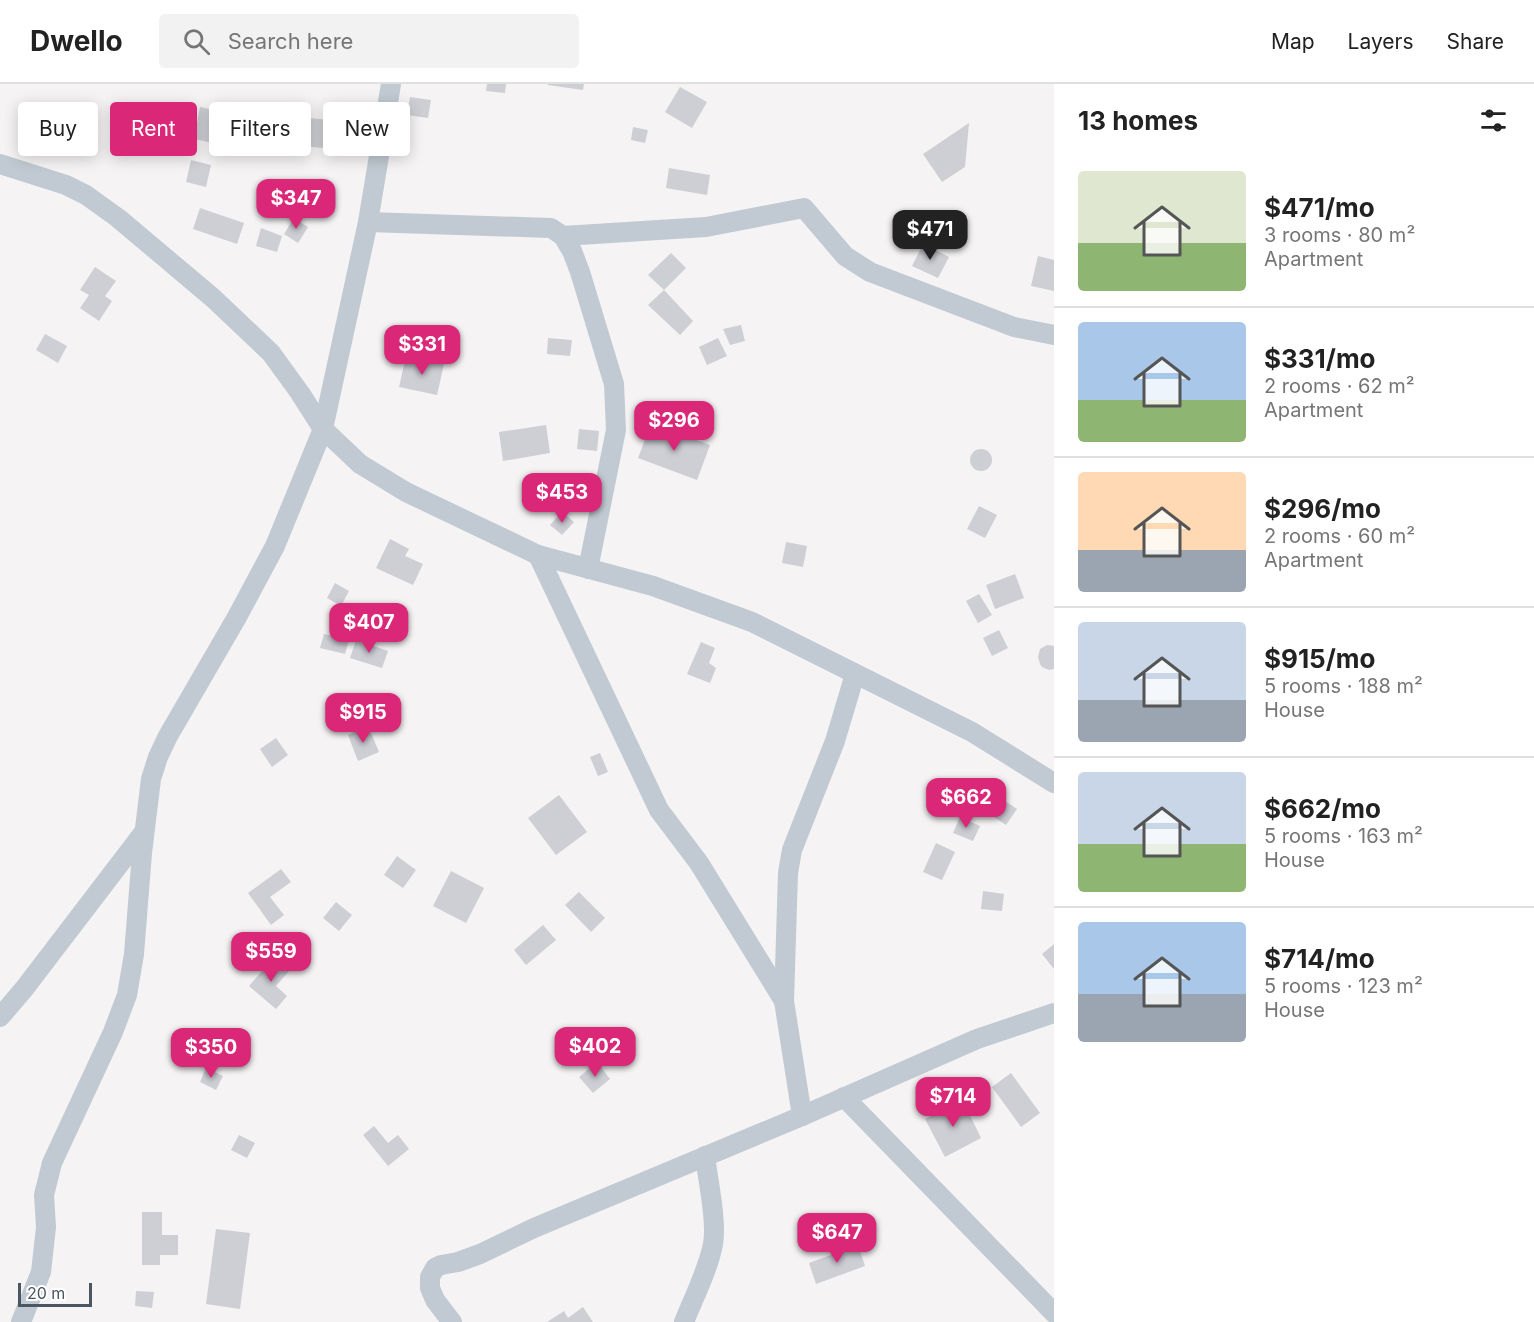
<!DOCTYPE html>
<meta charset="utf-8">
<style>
body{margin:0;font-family:Inter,sans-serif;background:#f2f2f2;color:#222;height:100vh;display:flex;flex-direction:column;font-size:22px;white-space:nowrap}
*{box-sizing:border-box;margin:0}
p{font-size:20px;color:#767676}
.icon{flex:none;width:33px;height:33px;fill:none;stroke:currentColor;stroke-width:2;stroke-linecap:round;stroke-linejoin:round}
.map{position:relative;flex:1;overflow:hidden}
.sheet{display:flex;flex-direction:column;background:#fff;width:480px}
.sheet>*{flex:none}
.banner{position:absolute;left:18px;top:18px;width:570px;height:54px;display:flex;gap:12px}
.scale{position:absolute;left:18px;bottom:15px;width:74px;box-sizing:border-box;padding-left:6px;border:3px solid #4a5661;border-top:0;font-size:16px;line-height:21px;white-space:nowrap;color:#4a5661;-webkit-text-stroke:4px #fff;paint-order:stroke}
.price{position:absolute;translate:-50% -51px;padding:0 14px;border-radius:12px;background:#db2777;color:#fff;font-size:20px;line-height:39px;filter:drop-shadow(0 2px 3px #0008)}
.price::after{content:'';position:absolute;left:50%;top:36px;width:18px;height:14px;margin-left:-9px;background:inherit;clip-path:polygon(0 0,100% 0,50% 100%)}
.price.selected{background:#222;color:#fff}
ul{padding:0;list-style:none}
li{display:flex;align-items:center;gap:18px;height:150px;padding:0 24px}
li+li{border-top:2px solid #e0e0e0}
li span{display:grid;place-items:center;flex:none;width:168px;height:120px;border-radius:6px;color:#555}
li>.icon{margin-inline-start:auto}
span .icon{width:72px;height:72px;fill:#fffc;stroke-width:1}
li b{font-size:26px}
h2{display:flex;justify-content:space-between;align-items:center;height:72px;padding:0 24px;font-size:26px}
.pill{padding:0 21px;border-radius:6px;background:#fff;box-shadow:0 3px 15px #0003;font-size:21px;line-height:54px}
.pill.selected{background:#db2777;color:#fff}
header{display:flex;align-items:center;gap:36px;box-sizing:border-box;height:84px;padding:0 30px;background:#fff;border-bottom:2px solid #e0e0e0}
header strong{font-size:28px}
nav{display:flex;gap:33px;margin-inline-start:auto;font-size:21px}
.search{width:420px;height:54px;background:#f2f2f2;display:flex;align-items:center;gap:15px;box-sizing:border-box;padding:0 21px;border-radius:6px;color:#767676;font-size:22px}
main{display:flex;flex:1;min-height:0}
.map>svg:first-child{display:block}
.building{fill:#cdcfd5}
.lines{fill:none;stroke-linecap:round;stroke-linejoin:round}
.minor{stroke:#c1cad2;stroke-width:20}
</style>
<header>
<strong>Dwello</strong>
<div class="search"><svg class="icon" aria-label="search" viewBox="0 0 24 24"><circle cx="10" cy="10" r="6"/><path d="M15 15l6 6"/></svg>Search here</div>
<nav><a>Map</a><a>Layers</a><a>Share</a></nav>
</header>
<main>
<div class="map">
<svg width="1054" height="1238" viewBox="0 0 1054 1238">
<rect width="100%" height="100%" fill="#f5f3f3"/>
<g class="building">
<path d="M 487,0 L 506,0 L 505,9 L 486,7 Z"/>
<path d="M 548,0 L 584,0 L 583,6 L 548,1 Z"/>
<path d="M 680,3 L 707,18 L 692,44 L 665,28 Z"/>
<path d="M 410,13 L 431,16 L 428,34 L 407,31 Z"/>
<path d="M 200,23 L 223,28 L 218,60 L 194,55 Z"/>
<path d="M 287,32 L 340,37 L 338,65 L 285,61 Z"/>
<path d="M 969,39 L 965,83 L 942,98 L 923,70 Z"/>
<path d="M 633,43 L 648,46 L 645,59 L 631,56 Z"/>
<path d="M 191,76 L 211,81 L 206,103 L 186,98 Z"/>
<path d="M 669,84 L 710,91 L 707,111 L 666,104 Z"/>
<path d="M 200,124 L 244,139 L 237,160 L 193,145 Z"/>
<path d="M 294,134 L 308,143 L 298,159 L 284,150 Z"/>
<path d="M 261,144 L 282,152 L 277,168 L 256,162 Z"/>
<path d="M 923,160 L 949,173 L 938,194 L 912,182 Z"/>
<path d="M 671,169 L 686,184 L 664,206 L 648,191 Z"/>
<path d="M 1038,172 L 1054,176 L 1054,207 L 1031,202 Z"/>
<path d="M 95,183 L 116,197 L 105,212 L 112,217 L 99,237 L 80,224 L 89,211 L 80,206 Z"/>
<path d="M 664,206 L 693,237 L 680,251 L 648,221 Z"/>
<path d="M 741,241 L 745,257 L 730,261 L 723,245 Z"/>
<path d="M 45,250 L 67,262 L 58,279 L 36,266 Z"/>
<path d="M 548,254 L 572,256 L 570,272 L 547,270 Z"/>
<path d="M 718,254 L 727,272 L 707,281 L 699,263 Z"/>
<path d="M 406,272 L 444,280 L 437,311 L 399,303 Z"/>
<path d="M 651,340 L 710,361 L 697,396 L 638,374 Z"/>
<path d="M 546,341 L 550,369 L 503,377 L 499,348 Z"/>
<path d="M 579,345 L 599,347 L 597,367 L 577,365 Z"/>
<circle cx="981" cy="376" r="11"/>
<path d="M 979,422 L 997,431 L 985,454 L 967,445 Z"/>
<path d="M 562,428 L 574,438 L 562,451 L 550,441 Z"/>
<path d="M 390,455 L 409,465 L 405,472 L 423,480 L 413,501 L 376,484 Z"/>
<path d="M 786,458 L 807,462 L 803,483 L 782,479 Z"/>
<path d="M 1015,490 L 1024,514 L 995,525 L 986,501 Z"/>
<path d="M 335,499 L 349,507 L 341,522 L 327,514 Z"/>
<path d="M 979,510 L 992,531 L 978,539 L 966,517 Z"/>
<path d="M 999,546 L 1008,564 L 992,572 L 983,554 Z"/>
<path d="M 324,550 L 349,556 L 345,570 L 320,564 Z"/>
<path d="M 356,556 L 388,567 L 382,584 L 350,574 Z"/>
<path d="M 701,558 L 715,564 L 709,579 L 716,584 L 710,599 L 687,590 Z"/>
<path d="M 1047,561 L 1054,562 L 1054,585 L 1049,586 L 1042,583 L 1040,580 L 1038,573 L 1040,565 Z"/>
<path d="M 368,642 L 379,668 L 358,677 L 348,651 Z"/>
<path d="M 276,654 L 288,671 L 272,683 L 260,665 Z"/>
<path d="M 600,669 L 608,688 L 598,692 L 590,673 Z"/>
<path d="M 559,711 L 587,748 L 556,771 L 528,734 Z"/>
<path d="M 996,711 L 1017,725 L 1006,741 L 985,727 Z"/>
<path d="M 960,733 L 980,742 L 973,757 L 953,749 Z"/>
<path d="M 936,759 L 955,768 L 942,796 L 923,788 Z"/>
<path d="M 397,772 L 416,786 L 403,804 L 384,791 Z"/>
<path d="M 281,785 L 291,798 L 270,813 L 284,831 L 271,841 L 248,809 Z"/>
<path d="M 451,787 L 484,804 L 466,839 L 433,822 Z"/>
<path d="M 983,807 L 1004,810 L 1002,827 L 981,825 Z"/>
<path d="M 579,808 L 605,834 L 591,848 L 565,821 Z"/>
<path d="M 336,818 L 352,831 L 339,847 L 323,834 Z"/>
<path d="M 543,841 L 556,856 L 526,881 L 514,866 Z"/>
<path d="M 1054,860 L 1054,885 L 1042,870 Z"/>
<path d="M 273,874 L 289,887 L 276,902 L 287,912 L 276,925 L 249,902 Z"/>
<path d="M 597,978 L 610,995 L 593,1009 L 579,993 Z"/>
<path d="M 206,984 L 223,992 L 216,1006 L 200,998 Z"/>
<path d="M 1011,989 L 1040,1029 L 1021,1043 L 992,1003 Z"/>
<path d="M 962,1015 L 981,1054 L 945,1073 L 925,1035 Z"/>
<path d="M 374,1042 L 388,1059 L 398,1051 L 409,1065 L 388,1082 L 363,1051 Z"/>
<path d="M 239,1051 L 255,1059 L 247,1074 L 231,1066 Z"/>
<path d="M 142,1128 L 162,1128 L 162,1151 L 178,1151 L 178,1171 L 160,1171 L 160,1181 L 142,1181 Z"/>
<path d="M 216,1145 L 250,1149 L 240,1225 L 206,1220 Z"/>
<path d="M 858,1161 L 865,1182 L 816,1200 L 809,1179 Z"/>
<path d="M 136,1207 L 154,1208 L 152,1224 L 135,1222 Z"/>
<path d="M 583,1223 L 593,1238 L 547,1238 L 564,1227 L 568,1234 Z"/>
</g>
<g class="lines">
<g class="minor">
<path d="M 391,0 L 368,138 L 323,345 L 360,380 L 406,408 L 538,471 L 653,502 L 752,538 L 972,648 L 1054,699"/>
<path d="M 0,80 L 66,101 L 86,111 L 118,134 L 213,214 L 271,269 L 300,309 L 323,345 L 275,462 L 237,533 L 168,652 L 158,673 L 151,695 L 142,769 L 134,870 L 127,911 L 113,948 L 52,1079 L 44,1111 L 46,1143 L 41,1188 L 21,1238"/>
<path d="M 368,138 L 551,144 L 563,152 L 572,167 L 580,188 L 614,300 L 616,346 L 588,485"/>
<path d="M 563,152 L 706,143 L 804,124 L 845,172 L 870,188 L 1014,243 L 1054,251"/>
<path d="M 538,471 L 659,726 L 699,779 L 784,917"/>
<path d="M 0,933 L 24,905 L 144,748"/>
<path d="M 844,1013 L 1054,1229"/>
<path d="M 802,1032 L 784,917 L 788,789 L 792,766 L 835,657 L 855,590"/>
<path d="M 452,1238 L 435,1216 L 430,1204 L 430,1193 L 435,1184 L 441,1181 L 458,1178 L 480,1170 L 534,1144 L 802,1032 L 977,955 L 1054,929"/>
<path d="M 684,1238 C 694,1213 708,1186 713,1160 C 717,1138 708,1096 705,1072"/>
</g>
</g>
</svg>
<div class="scale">20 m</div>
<b class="price" style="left:296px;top:146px">$347</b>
<b class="price selected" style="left:930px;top:177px">$471</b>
<b class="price" style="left:422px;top:292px">$331</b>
<b class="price" style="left:674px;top:368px">$296</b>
<b class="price" style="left:562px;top:440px">$453</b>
<b class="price" style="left:369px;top:570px">$407</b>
<b class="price" style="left:363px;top:660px">$915</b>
<b class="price" style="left:966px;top:745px">$662</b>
<b class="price" style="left:271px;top:899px">$559</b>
<b class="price" style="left:595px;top:994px">$402</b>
<b class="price" style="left:211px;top:995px">$350</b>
<b class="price" style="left:953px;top:1044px">$714</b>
<b class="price" style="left:837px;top:1180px">$647</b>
<div class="banner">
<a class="pill">Buy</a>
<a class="pill selected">Rent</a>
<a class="pill">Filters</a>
<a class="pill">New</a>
</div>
</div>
<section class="sheet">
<h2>13 homes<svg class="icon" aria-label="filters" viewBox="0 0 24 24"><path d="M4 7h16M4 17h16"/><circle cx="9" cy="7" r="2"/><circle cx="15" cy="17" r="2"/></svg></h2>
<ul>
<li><span style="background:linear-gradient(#dfe7d0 60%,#8fb573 0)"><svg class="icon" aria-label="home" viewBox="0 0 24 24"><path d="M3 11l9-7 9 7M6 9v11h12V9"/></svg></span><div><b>$471/mo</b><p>3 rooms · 80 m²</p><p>Apartment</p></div></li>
<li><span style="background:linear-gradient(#a9c7e8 65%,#8fb573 0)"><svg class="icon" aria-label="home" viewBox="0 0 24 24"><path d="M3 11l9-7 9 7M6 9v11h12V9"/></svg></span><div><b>$331/mo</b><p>2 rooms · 62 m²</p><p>Apartment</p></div></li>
<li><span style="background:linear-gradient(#ffd9b3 65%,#9aa5b1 0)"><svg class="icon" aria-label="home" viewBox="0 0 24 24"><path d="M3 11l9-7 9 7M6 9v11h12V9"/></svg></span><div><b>$296/mo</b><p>2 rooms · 60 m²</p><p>Apartment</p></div></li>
<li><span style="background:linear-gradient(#c9d6e8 65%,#9aa5b1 0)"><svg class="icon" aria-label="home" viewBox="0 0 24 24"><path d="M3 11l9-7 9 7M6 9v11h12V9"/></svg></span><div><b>$915/mo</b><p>5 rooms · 188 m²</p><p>House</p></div></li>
<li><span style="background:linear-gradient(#c9d6e8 60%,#8fb573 0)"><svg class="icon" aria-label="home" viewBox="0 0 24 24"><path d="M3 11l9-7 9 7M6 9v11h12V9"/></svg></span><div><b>$662/mo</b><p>5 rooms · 163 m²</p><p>House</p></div></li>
<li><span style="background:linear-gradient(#a9c7e8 60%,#9aa5b1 0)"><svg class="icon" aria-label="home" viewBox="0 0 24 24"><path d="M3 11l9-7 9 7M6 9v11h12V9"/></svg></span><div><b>$714/mo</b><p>5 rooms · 123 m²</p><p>House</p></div></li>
</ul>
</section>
</main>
